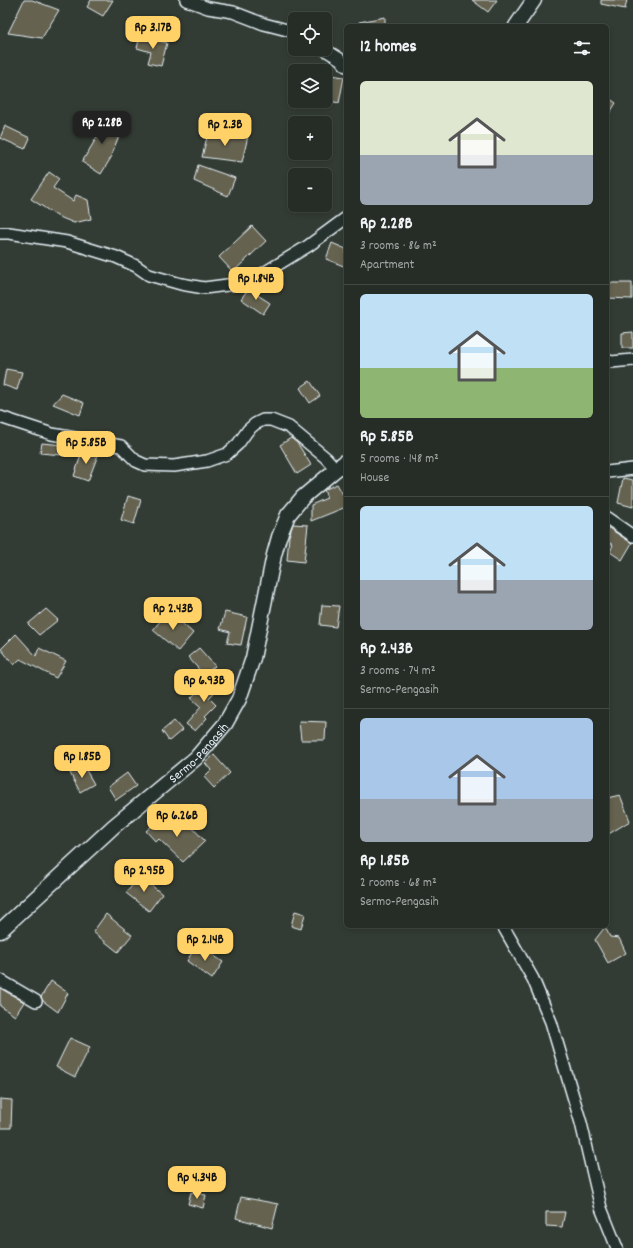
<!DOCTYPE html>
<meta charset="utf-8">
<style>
body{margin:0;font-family:Dekko,sans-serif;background:#2e352f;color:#f1f3f6;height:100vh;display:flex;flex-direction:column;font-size:15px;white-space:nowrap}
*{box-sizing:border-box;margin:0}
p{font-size:13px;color:#a4a8a7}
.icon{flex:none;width:22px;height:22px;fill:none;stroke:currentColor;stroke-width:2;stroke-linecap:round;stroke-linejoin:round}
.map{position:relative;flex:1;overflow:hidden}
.side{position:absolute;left:344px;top:24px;width:265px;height:904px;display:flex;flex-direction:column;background:#262d27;border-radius:6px;box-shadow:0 2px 6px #0003,0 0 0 1px #424944}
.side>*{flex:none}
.fabs{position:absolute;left:288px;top:12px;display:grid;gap:8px}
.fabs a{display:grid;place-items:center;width:44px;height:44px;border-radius:6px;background:#262d27;box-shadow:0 2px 6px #0003,0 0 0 1px #424944;font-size:20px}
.price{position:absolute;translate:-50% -34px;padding:0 9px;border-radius:8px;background:#ffd166;color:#111;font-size:13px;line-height:26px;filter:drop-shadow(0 1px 2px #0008)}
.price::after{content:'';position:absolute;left:50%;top:24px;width:12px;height:9px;margin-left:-6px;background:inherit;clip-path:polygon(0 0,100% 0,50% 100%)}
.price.selected{background:#222;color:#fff}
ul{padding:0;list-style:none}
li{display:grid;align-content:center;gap:8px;height:212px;padding:0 16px}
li+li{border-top:1px solid #424944}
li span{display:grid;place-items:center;height:124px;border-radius:6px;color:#555}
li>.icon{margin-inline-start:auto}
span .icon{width:72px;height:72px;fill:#fffc;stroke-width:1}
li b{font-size:17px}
h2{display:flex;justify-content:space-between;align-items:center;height:48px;padding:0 16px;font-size:17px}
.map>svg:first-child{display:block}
.building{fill:#65624f;stroke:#e8f1f8}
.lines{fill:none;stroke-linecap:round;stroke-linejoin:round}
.minor-casing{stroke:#e8f1f8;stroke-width:14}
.major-casing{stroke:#e8f1f8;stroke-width:17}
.minor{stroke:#26332d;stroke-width:11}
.major{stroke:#26332d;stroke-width:14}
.labels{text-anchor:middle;stroke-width:3;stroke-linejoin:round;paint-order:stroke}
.street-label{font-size:13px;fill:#e8f1f8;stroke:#26332d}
</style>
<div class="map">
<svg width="633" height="1248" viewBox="0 0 633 1248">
<rect width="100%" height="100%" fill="#333c34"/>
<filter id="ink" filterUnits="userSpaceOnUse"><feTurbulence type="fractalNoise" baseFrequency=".025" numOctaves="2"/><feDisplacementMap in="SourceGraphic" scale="8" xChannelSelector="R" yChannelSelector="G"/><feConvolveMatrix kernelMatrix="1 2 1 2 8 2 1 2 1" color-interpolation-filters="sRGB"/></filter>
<g filter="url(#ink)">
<g class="building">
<path d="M 24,0 L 32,0 L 59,10 L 42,38 L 8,33 Z"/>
<path d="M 91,0 L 113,0 L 103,16 L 87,7 Z"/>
<path d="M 472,0 L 497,0 L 488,12 Z"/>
<path d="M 601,0 L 627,0 L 625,9 L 601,4 Z"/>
<path d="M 385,17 L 385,26 L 359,26 L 359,22 Z"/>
<path d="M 140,36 L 167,43 L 161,66 L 148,63 L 151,52 L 137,48 Z"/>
<path d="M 325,74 L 344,77 L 339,103 L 325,100 Z"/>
<path d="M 607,97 L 616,103 L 607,117 Z"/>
<path d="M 99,117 L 122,129 L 111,155 L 112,156 L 101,174 L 82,162 L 97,137 L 92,134 Z"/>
<path d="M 5,126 L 30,138 L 25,149 L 0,138 Z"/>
<path d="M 208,133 L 248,136 L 242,162 L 202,157 Z"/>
<path d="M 198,165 L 235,178 L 228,196 L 194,181 Z"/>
<path d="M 49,172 L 59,179 L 53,188 L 73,201 L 76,195 L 88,200 L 91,219 L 74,223 L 57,216 L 31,199 Z"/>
<path d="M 252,226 L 266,241 L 233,272 L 219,257 Z"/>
<path d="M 332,243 L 346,249 L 346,267 L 326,259 Z"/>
<path d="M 607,283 L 632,283 L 632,299 L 607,298 Z"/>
<path d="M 248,289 L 270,303 L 263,314 L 241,299 Z"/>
<path d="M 633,332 L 633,348 L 622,348 L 622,333 Z"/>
<path d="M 6,369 L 22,372 L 17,390 L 3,385 Z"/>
<path d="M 310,381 L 320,396 L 310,403 L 300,388 Z"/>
<path d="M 62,394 L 84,403 L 80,415 L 53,404 Z"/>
<path d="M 291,438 L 298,444 L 311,465 L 297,474 L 280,445 Z"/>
<path d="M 42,443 L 63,445 L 62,455 L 40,453 Z"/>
<path d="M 83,449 L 98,455 L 88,481 L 74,476 Z"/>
<path d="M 623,478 L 633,480 L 633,507 L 618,503 Z"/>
<path d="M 337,484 L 346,500 L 346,507 L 311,521 L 311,505 L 327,498 L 324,490 Z"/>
<path d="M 128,496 L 141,500 L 134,524 L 121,520 Z"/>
<path d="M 293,524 L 308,525 L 304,562 L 287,560 L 289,536 Z"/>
<path d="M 607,527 L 632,543 L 622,560 L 610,552 L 613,545 L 607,541 Z"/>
<path d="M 322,605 L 339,606 L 336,627 L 320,625 Z"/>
<path d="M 46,609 L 58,620 L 39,635 L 28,624 Z"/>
<path d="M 168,611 L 193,633 L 178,651 L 153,630 Z"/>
<path d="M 225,612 L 247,617 L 241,645 L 227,643 L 230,632 L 220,629 Z"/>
<path d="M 16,634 L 36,656 L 39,648 L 66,661 L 56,678 L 20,659 L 14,665 L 1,649 Z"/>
<path d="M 199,648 L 215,666 L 204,675 L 188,657 Z"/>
<path d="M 212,676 L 221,685 L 209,698 L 216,705 L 205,716 L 207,718 L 195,731 L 186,724 L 201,707 L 191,698 Z"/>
<path d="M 174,721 L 182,730 L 169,741 L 162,731 Z"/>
<path d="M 299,721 L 326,722 L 325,740 L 301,740 Z"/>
<path d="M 214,755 L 230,773 L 214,788 L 204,777 L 211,770 L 205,763 Z"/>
<path d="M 83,765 L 94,784 L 80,792 L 70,773 Z"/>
<path d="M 127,773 L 136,786 L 116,800 L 108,787 Z"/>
<path d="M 620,795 L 630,821 L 607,835 L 607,798 Z"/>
<path d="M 163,816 L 176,830 L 186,821 L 205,841 L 183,862 L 159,839 L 156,842 L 146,831 Z"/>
<path d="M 140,876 L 162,894 L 149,911 L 126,893 Z"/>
<path d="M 295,911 L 305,914 L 301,929 L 291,926 Z"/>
<path d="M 106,914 L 132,935 L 118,952 L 93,932 Z"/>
<path d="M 605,927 L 610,937 L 619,938 L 626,953 L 608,963 L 595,940 Z"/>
<path d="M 197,944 L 223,962 L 212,979 L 187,961 Z"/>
<path d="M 51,981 L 68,993 L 58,1012 L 43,1001 L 41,997 Z"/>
<path d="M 0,988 L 24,1002 L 15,1016 L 0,1006 Z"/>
<path d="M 70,1038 L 90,1047 L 75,1077 L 56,1067 Z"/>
<path d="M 0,1099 L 12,1100 L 11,1128 L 0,1128 Z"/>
<path d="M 191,1192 L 206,1195 L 203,1208 L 188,1204 Z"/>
<path d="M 241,1197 L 278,1204 L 272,1228 L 236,1218 Z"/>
<path d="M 546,1212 L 565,1212 L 562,1227 L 546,1226 Z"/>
</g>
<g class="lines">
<g class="minor-casing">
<g id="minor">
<path d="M 186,0 L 208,8 L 233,12 L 264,24 L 295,32"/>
<path d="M 324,49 L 340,59 L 346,66"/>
<path d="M 0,233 L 9,233 L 67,242 L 116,257 L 136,266 L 149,275 L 181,284 L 204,288 L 243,283 L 259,276 L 308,246 L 346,218"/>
<path d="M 607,360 L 611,362 L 633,360"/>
<path d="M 0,417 L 52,434 L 121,446 L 136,461 L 145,465 L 174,466 L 207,461 L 227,454 L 238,444 L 248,430 L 255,424 L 263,420 L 271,420 L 289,427 L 326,458 L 336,469 L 343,468"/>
<path d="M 607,472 L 633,469"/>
<path d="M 607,518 L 633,536"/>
<path d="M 503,926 L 533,979 L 551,1022 L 581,1123 L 601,1208 L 617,1248"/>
<path d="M 0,980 L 36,1001"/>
</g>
</g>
<g class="major-casing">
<g id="major">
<path d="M 516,26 L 534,0"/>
<path id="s1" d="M 0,931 L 114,826 L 196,758 L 225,724 L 239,699 L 253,658 L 274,555 L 279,537 L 288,515 L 303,497 L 346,461"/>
</g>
</g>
<use href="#minor" class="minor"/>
<use href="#major" class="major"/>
</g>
</g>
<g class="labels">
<g class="street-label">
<text dy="5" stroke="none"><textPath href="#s1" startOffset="267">Sermo-Pengasih</textPath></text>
</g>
</g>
</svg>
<div class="fabs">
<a><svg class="icon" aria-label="locate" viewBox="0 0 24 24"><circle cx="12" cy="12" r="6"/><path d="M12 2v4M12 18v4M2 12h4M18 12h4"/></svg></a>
<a><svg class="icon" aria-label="layers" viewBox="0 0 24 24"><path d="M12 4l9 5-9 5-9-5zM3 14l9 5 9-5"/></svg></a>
<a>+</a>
<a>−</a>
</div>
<b class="price" style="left:153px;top:50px">Rp 3.17B</b>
<b class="price selected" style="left:102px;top:145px">Rp 2.28B</b>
<b class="price" style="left:225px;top:147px">Rp 2.3B</b>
<b class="price" style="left:256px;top:301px">Rp 1.84B</b>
<b class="price" style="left:86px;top:465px">Rp 5.85B</b>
<b class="price" style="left:173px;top:631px">Rp 2.43B</b>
<b class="price" style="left:204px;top:703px">Rp 6.93B</b>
<b class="price" style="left:82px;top:779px">Rp 1.85B</b>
<b class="price" style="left:177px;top:838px">Rp 6.26B</b>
<b class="price" style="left:144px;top:893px">Rp 2.95B</b>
<b class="price" style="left:205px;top:962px">Rp 2.14B</b>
<b class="price" style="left:197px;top:1200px">Rp 4.34B</b>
<section class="side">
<h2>12 homes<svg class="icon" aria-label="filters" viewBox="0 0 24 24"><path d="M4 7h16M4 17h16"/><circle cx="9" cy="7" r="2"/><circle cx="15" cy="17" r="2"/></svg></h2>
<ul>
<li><span style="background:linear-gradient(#dfe7d0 60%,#9aa5b1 0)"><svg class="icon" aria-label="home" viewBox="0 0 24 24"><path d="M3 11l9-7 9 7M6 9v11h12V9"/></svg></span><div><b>Rp 2.28B</b><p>3 rooms · 86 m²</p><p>Apartment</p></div></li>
<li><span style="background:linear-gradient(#bfe0f5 60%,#8fb573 0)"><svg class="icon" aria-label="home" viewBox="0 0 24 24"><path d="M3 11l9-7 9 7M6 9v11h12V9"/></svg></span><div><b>Rp 5.85B</b><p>5 rooms · 148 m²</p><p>House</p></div></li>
<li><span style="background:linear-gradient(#bfe0f5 60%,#9aa5b1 0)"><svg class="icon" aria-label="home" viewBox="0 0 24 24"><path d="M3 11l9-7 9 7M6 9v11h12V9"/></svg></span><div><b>Rp 2.43B</b><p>3 rooms · 74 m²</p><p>Sermo-Pengasih</p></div></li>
<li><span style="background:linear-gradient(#a9c7e8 65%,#9aa5b1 0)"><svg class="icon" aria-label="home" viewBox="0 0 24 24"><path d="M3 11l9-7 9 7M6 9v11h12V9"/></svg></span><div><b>Rp 1.85B</b><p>2 rooms · 68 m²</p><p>Sermo-Pengasih</p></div></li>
</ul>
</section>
</div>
